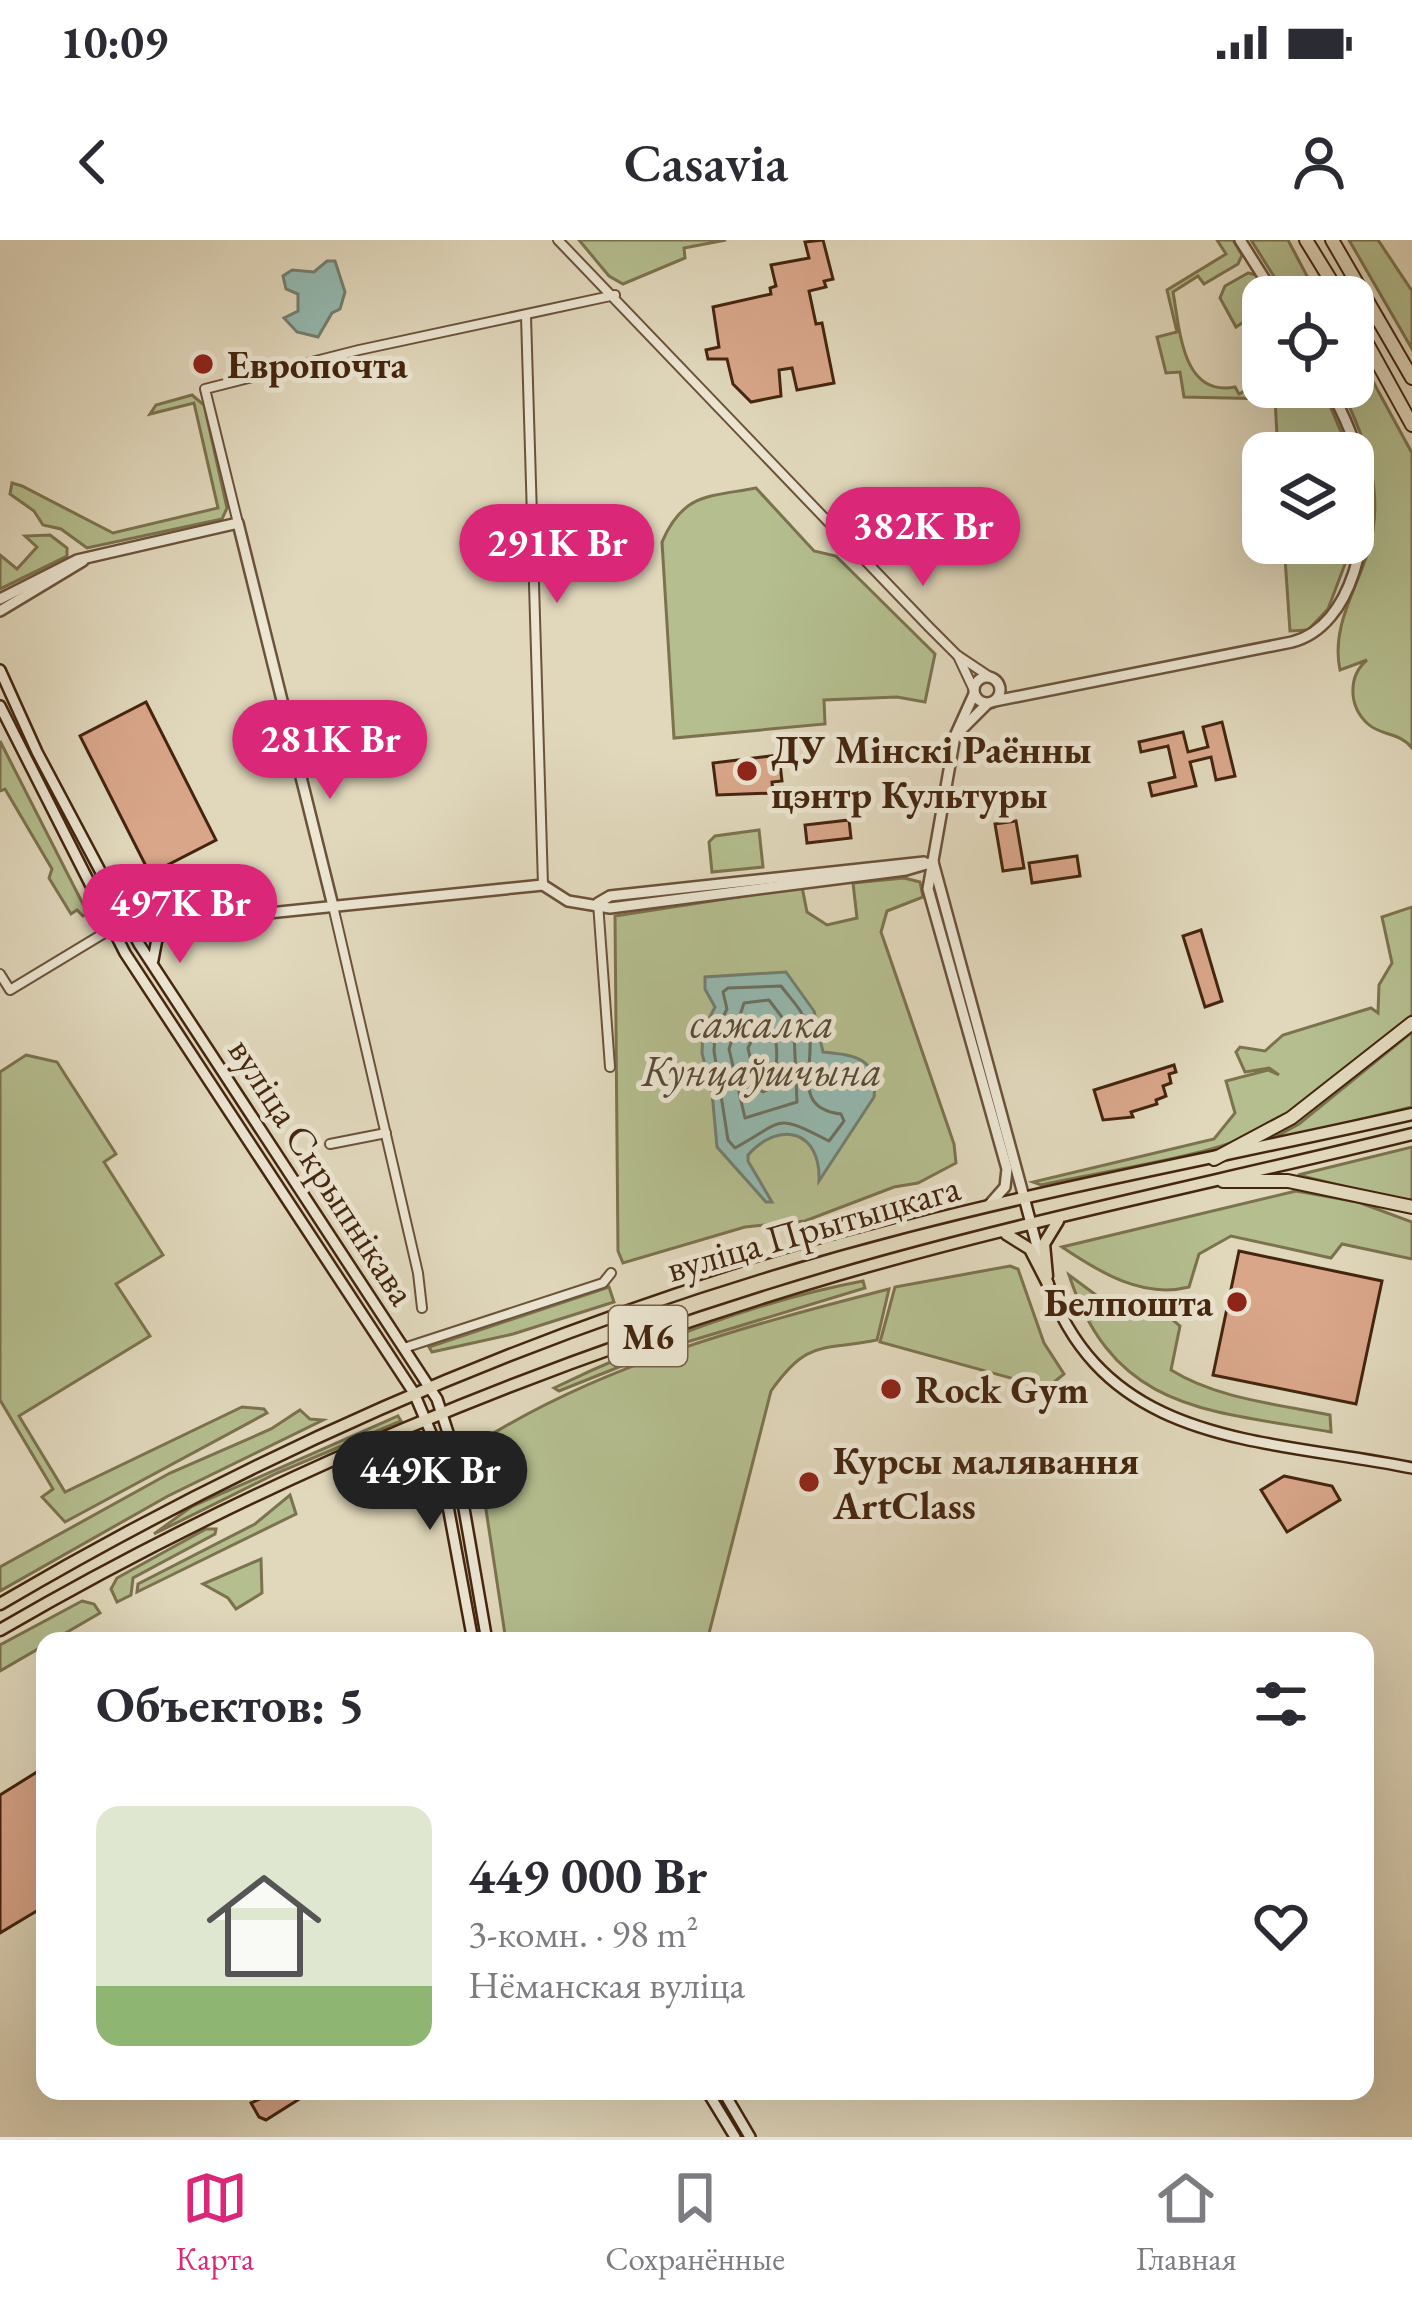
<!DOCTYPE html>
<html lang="ru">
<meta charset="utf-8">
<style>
body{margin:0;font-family:"EB Garamond",serif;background:#f7f7f7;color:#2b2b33;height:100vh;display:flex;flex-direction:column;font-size:45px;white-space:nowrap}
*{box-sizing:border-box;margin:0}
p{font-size:39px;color:#7c7c81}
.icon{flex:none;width:66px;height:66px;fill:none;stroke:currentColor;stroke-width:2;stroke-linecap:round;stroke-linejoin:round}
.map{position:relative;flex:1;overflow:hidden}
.details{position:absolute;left:36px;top:1392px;width:1338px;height:468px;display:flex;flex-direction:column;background:#fff;border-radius:24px;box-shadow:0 12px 48px #0002}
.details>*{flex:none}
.fabs{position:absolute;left:1242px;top:36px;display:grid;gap:24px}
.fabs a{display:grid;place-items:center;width:132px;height:132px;border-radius:24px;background:#fff;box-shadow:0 12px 48px #0002;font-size:60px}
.price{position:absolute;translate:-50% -102px;padding:0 27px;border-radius:42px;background:#db2777;color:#fff;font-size:39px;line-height:78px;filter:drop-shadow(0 3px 6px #0008)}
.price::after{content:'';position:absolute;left:50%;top:72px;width:36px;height:27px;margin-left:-18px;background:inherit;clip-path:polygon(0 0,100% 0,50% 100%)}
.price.on{background:#222;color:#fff}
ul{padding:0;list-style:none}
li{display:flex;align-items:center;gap:36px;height:300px;padding:0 60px}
li span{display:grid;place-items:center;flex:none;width:336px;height:240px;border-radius:24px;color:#555}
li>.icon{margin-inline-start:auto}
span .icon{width:144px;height:144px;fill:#fffc;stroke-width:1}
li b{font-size:51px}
h2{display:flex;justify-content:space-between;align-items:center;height:144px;padding:0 60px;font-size:51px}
.status{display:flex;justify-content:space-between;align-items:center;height:84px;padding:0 60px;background:#fff;direction:ltr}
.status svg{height:33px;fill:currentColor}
header{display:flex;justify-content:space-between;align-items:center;height:156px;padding:0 60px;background:#fff;font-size:54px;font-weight:600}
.tab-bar{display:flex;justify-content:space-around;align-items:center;height:168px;border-top:3px solid #e1e1e2;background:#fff;font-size:33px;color:#7c7c81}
.tab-bar a{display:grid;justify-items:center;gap:6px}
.tab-bar .on{color:#db2777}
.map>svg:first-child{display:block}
.green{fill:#b4be8f;stroke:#7c724e;stroke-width:3}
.water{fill:#94bab1;stroke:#747e70;stroke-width:3}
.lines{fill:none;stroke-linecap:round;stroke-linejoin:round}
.shore{stroke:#6c7060;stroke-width:3}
.building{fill:#d9a68a;stroke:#44250e;stroke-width:3}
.minor-casing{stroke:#6b523a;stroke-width:12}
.tertiary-casing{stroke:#6b523a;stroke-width:14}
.secondary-casing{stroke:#44250e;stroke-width:14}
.primary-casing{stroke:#44250e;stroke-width:15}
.trunk-casing{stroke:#44250e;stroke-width:16}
.minor{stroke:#ece6d3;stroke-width:8}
.tertiary{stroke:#ece6d3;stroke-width:9}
.secondary{stroke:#ece6d3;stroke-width:9}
.primary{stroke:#e1d8bc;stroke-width:10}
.trunk{stroke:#e1d8bc;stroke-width:12}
.poi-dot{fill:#8f2418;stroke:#ece6d3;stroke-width:4.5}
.labels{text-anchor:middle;stroke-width:10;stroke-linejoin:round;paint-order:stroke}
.shield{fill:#ece6d3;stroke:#765f49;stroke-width:3}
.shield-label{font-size:36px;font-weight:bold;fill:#44250e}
.poi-label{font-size:39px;font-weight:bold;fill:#44250e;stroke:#ece6d3;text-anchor:start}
.street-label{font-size:39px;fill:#44250e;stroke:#ece6d3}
.water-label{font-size:42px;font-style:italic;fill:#584a37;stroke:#ece6d3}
</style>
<div class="status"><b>10:09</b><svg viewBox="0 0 49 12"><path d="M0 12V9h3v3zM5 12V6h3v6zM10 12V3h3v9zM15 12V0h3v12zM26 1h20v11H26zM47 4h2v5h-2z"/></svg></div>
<header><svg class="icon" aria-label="back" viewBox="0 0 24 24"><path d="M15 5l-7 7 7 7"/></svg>Casavia<svg class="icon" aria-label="person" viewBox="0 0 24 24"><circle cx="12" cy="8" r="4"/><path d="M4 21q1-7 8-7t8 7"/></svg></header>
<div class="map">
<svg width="1412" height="1897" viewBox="0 0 1412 1897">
<rect width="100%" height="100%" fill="#e1d8bc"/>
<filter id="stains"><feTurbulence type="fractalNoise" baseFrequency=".00167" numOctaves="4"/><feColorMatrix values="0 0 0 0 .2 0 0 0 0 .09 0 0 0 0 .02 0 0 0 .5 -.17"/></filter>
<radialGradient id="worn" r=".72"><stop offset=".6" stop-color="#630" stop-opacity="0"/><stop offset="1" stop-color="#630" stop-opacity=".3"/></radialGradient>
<g class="green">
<path d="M 579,0 L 726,0 L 684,8 L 685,18 L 623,44 L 609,36 Z"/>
<path d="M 1217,0 L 1233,0 L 1242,15 L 1238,24 L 1204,44 L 1198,36 L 1173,52 C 1180,90 1182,157 1235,147 L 1239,154 L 1254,146 L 1250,139 L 1263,131 L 1263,147 L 1322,147 L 1350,213 L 1278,213 L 1275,159 L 1184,157 L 1180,132 L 1166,133 L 1157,97 L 1177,92 L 1167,50 L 1226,14 Z"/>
<path d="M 1251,0 L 1288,0 L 1308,38 L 1324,57 L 1287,57 Z"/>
<path d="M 1349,0 L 1378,0 L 1412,51 L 1412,109 Z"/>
<path d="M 1248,33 L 1257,35 L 1270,57 L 1263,57 L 1261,117 L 1253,115 L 1248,108 L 1254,103 L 1242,83 L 1236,87 L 1220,58 L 1225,46 Z"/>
<path d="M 1353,105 L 1412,213 L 1412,508 C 1400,492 1381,496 1368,484 C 1348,466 1348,436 1367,420 L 1340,430 C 1331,388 1355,352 1368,312 C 1386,254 1366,199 1340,147 L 1353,147 Z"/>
<path d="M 192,155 L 204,165 L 227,268 L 222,279 L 87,308 L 61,289 L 43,285 L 34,271 L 10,254 L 12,243 L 22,246 L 113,293 L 218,268 L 194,163 L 150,174 L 156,165 Z"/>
<path d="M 756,248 L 814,311 L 836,316 L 935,414 L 925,462 L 897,457 L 824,460 L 825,484 L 674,498 L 662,302 C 683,253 708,257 756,248 Z"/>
<path d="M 50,295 L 67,308 L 67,316 L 0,349 L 0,315 L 17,329 L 37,307 L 25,296 Z"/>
<path d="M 1284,303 L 1353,303 L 1328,369 L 1308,390 L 1290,391 Z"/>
<path d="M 0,501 L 88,674 L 83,676 L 77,670 L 71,674 L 49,638 L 52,629 L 5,549 L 0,551 Z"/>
<path d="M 759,590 L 763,627 L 712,632 L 709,602 L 715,596 Z"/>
<path d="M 182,630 L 201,667 L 159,673 L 148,649 Z"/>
<path d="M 904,638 L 920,642 L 923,657 L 887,671 L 881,692 L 954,904 L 956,923 L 918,943 L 894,947 L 805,981 L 745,987 L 623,1023 L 618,1011 L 615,676 L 802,647 L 807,672 L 827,685 L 857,678 L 853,643 Z"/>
<path d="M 1412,667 L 1412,775 C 1366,812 1319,862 1266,889 C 1206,918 1107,930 1041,945 L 1033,942 L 1214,899 L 1235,873 L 1226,841 L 1268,830 L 1279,835 L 1269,828 L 1245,832 L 1236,812 L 1240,807 L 1265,811 L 1283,795 L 1371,768 L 1378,773 L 1379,745 L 1392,723 L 1382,677 Z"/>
<path d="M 1412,792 L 1412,867 L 1264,903 L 1299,884 Z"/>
<path d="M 26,815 L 57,822 L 116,914 L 104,922 L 163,1015 L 116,1044 L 150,1096 L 19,1176 L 65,1252 L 242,1167 L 264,1169 L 267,1173 L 65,1282 L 42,1257 L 53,1249 L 0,1160 L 0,832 Z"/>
<path d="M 1412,907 L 1412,963 L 1298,935 Z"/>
<path d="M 1296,951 L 1358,962 L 1412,982 L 1412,1019 L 1342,1004 L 1331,1018 L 1231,996 L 1199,1014 L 1189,1047 C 1143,1059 1099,1032 1062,1007 Z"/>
<path d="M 1010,1026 L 1018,1029 L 1044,1103 L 1064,1134 L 1047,1148 L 880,1102 L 895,1047 Z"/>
<path d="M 1069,1035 L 1100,1058 L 1166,1074 L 1180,1086 L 1171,1130 C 1218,1159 1277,1164 1330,1175 L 1331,1192 C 1207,1170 1114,1172 1069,1035 Z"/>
<path d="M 863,1041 L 865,1048 L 664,1109 L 559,1151 L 554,1148 C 644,1104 765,1059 863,1041 Z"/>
<path d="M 609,1047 L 614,1062 L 513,1094 L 432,1112 L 429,1107 Z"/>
<path d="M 889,1049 L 877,1100 C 823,1111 808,1098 771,1151 L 707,1401 L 506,1401 L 476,1204 C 601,1124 746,1086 889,1049 Z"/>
<path d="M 300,1170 L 310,1179 L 323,1180 L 168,1256 L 0,1351 L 0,1327 L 170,1233 L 271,1189 Z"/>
<path d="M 398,1176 L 401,1181 L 277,1233 L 154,1294 L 191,1267 Z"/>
<path d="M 290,1255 L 296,1274 L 137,1352 L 138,1344 L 255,1284 Z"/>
<path d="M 206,1289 L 216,1289 L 215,1294 L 133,1338 L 131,1355 L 117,1362 L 111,1349 L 117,1338 Z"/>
<path d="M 261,1319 L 262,1353 L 236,1369 L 228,1358 L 203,1344 Z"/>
<path d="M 82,1361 L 94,1364 L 100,1373 L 0,1431 L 0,1405 Z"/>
</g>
<g class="water">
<path d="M 327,21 L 335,21 L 345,52 L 340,69 L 332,73 L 318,97 L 297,92 L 284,78 L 298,71 L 298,54 L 286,49 L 283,36 L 292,30 L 314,32 Z"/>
<path d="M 786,732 L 814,771 L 823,812 C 855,815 879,818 874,857 L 819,941 C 821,891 780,879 748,915 L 748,921 L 772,962 L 766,962 L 717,907 L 712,852 L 702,813 L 703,790 L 715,767 L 705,749 L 705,737 Z"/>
</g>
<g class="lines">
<g class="shore">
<path d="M 781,746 C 790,758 804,772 808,787 C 818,821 788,868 841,874 L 844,881 L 829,901 C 773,872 785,881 735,908 L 728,900 L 714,811 L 715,793 L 727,769 L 723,752 L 728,748 Z"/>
<path d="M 769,760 L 794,793 L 797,862 L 745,878 L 729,809 L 744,763 Z"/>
<path d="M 761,781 C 785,796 774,821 776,846 L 763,852 L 757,848 L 748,808 Z"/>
</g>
</g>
<g class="building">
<path d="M 823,0 L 833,39 L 824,41 L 826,47 L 809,51 L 816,84 L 822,83 L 834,143 L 797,150 L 792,128 L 779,130 L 781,156 L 751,162 L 733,144 L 727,119 L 708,119 L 706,110 L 719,107 L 713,67 L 771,54 L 770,48 L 776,46 L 771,25 L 809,18 L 805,2 Z"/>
<path d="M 146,462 L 216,600 L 150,634 L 80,496 Z"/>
<path d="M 1222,482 L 1235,536 L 1216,540 L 1211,517 L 1190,522 L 1196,546 L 1152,556 L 1149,543 L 1175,537 L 1168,506 L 1141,512 L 1139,502 L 1183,492 L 1188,512 L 1208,507 L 1203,487 Z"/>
<path d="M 779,515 L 782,541 L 772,542 L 773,553 L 717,555 L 713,523 Z"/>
<path d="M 849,580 L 851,598 L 807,603 L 805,585 Z"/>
<path d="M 1016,581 L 1024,628 L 1003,631 L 995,584 Z"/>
<path d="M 1077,616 L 1080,636 L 1032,643 L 1029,623 Z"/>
<path d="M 1201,690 L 1222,761 L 1205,767 L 1183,696 Z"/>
<path d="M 1174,825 L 1176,832 L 1169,834 L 1171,843 L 1163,846 L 1166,856 L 1156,860 L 1157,864 L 1131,872 L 1133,877 L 1103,880 L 1094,850 Z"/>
<path d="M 1239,1011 L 1382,1041 L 1356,1164 L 1213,1135 Z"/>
<path d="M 1284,1236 L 1332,1246 L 1340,1260 L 1287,1292 L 1261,1250 Z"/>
<path d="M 45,1527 L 45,1666 L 0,1693 L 0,1555 Z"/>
<path d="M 278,1851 L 312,1851 L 266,1880 L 259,1877 L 251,1863 Z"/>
</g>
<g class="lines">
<g class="minor-casing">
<g id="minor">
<path d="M 558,0 L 929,387 L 957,415 L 990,437"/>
<path d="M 526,76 L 543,645"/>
<path d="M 238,283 L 205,149 L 359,110 L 615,55"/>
<path d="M 958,416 L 974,450"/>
<path d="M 598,663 L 610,827"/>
<path d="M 333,666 L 418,1033 L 422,1068"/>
<path d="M 0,734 L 10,750 L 111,689"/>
<path d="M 330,904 L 386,893"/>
<path d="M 404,1108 L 603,1043 L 611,1033"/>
</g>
</g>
<g class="tertiary-casing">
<g id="tertiary">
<path d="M 1240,0 L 1276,57"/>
<path d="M 0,359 L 77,320 L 238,283 L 333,666"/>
<path d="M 0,371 L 83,321"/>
<circle cx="987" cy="450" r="13"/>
<path d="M 974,454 L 955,496 L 928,649 L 1007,929 L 1005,947 L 990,964"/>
<path d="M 995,461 L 1292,402 C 1354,386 1371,290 1362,234 C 1357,203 1344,175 1329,147"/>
<path d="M 959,492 L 987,464"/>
<path d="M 933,622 L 1025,961"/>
<path d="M 598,663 L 610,656 L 924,622"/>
<path d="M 111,689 L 543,645 L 568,661 L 610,668 L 906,630 L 933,622"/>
</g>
</g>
<g class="secondary-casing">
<g id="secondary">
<path d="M 0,430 L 37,512 L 139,704 L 437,1159 L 454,1211 L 487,1401"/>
<path d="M 0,466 L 125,713 L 414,1153 L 437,1207 L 473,1401"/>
<path d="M 153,720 L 157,699 L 180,681"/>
<path d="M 1025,961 L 1042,1025"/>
<path d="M 1047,1041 C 1105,1208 1266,1198 1412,1228"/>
<path d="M 707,1851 L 735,1897"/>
<path d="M 723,1851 L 750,1897"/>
</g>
</g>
<g class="primary-casing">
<g id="primary">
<path d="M 1006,994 L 1030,1009 L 1048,1044"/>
<path d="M 1047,1036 L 1044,1004 L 1058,981"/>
<path d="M 0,1364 C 284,1197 589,1068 908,986 C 1074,943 1245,912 1412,874"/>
<path d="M 0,1390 C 261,1238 548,1120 837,1035 C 1026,980 1221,941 1412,894"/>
</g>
</g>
<g class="trunk-casing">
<g id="trunk">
<path d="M 1306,0 L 1341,57"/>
<path d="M 1332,0 L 1412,138"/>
<path d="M 1353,78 L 1412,185"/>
<path d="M 1214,919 L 1291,878 L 1412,783"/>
<path d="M 1223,941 L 1288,941 L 1412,967"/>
</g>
</g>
<use href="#minor" class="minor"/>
<use href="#tertiary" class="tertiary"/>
<use href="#secondary" class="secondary"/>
<use href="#primary" class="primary"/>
<use href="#trunk" class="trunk"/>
</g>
<g class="poi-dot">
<circle cx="203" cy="124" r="12"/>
<circle cx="747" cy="531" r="12"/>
<circle cx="1237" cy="1062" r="12"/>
<circle cx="891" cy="1149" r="12"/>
<circle cx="809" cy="1242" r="12"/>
</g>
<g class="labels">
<rect class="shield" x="609" y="1066" width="78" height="60" rx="9"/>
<g class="shield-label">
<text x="648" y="1109">М6</text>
</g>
<g class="poi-label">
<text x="227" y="138">Европочта</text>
<text x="771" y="523">ДУ Мінскі Раённы<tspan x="771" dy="45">цэнтр Культуры</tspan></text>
<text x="1213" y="1076" text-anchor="end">Белпошта</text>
<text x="915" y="1163">Rock Gym</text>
<text x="833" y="1234">Курсы малявання<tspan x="833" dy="45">ArtClass</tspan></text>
</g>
<g class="street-label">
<text transform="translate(323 931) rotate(57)" y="14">вуліца Скрыпнікава</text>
<text transform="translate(813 987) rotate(-16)" y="14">вуліца Прытыцкага</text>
</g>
<g class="water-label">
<text x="762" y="797">сажалка<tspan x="762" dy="48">Кунцаўшчына</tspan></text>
</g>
</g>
<rect width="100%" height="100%" filter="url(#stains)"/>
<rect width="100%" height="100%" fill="url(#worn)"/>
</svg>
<div class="fabs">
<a><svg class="icon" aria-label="locate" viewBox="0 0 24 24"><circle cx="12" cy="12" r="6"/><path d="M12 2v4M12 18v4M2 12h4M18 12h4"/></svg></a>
<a><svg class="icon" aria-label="layers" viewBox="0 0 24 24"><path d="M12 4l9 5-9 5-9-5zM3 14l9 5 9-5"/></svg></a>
</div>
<b class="price" style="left:923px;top:349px">382K Br</b>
<b class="price" style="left:557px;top:366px">291K Br</b>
<b class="price" style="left:330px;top:562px">281K Br</b>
<b class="price" style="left:180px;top:726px">497K Br</b>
<b class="price on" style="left:430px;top:1293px">449K Br</b>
<section class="details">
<h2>Объектов: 5<svg class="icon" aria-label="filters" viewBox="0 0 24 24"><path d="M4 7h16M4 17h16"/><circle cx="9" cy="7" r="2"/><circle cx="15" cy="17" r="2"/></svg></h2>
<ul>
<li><span style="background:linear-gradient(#dfe7d0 75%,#8fb573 0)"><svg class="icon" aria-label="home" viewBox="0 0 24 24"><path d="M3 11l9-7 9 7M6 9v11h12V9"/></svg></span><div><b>449 000 Br</b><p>3-комн. · 98 m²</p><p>Нёманская вуліца</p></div><svg class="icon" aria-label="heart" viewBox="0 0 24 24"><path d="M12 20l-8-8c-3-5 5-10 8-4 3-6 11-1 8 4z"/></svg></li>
</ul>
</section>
</div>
<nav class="tab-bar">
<a class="on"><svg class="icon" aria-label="map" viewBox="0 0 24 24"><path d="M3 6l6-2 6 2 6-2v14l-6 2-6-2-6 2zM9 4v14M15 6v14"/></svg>Карта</a>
<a><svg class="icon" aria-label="saved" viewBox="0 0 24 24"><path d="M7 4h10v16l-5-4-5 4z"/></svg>Сохранённые</a>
<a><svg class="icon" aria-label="home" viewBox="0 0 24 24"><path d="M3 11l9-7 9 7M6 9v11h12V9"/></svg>Главная</a>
</nav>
